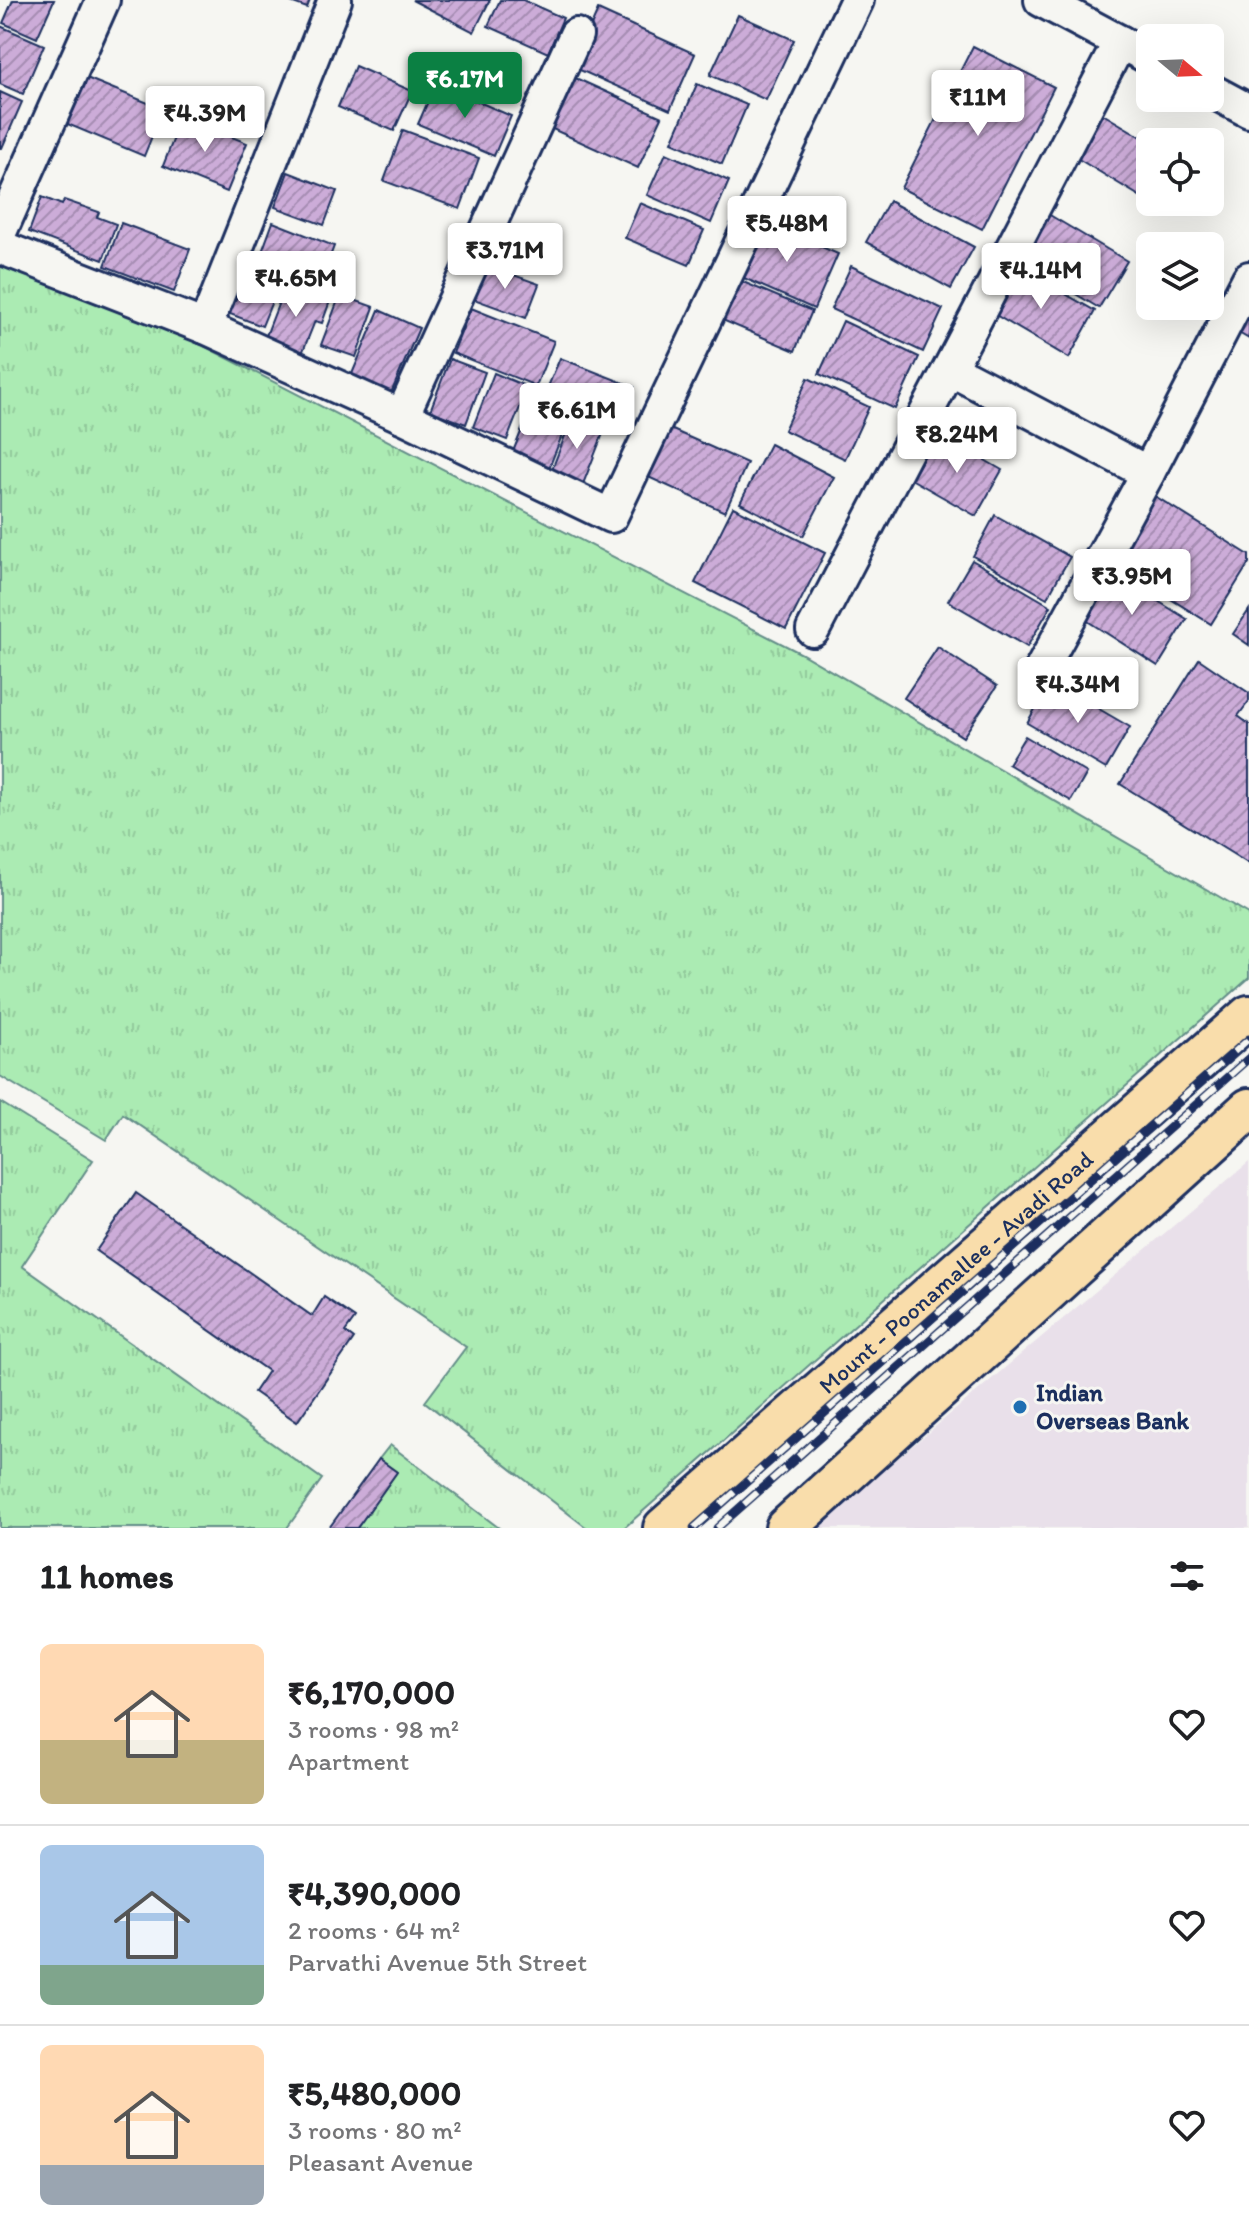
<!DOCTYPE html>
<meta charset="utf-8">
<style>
body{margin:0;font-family:Itim,sans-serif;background:#f2f2f2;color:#202124;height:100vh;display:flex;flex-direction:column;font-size:30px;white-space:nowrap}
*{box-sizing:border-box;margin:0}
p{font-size:26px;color:#757577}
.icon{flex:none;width:44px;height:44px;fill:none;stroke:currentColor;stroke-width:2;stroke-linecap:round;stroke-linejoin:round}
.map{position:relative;height:1528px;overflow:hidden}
.details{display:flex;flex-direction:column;background:#fff;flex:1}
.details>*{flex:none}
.needle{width:52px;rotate:109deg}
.tools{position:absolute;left:1136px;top:24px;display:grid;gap:16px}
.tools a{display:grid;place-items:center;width:88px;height:88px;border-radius:12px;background:#fff;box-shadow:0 8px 32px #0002;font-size:40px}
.price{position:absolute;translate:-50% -68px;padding:0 18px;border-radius:8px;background:#fff;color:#222;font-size:26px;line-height:52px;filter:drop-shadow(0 2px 4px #0008)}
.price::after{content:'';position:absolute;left:50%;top:48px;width:24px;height:18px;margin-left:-12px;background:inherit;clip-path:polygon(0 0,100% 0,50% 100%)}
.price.active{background:#0b8043;color:#fff}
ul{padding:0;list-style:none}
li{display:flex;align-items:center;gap:24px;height:200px;padding:0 40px}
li+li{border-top:2px solid #e0e0e0}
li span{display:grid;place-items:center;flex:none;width:224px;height:160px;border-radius:12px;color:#555}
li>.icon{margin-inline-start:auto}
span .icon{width:96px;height:96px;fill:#fffc;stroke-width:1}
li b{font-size:34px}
h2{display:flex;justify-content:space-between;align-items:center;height:96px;padding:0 40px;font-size:34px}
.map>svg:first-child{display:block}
.built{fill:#e9e0ea}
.grass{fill:url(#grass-tufts);stroke:#638d88;stroke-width:2}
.building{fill:url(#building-hatch);stroke:#1b2f5e;stroke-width:2}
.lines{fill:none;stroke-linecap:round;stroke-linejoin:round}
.minor-casing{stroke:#1b2f5e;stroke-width:38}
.major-casing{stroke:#1b2f5e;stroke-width:46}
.minor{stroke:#f6f6f2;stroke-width:32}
.major{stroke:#f9ddab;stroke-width:40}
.rail-casing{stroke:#1b2f5e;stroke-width:9}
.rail{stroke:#f6f6f2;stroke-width:6;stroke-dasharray:18;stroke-linecap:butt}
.poi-dot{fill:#1f6fb2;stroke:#f6f6f2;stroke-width:3}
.labels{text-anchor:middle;stroke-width:6;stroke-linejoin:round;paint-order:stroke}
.street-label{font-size:24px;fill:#1b2f5e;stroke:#f6f6f2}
.poi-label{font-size:24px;font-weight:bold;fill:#1b2f5e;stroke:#f6f6f2;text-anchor:start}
</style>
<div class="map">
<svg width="1249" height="1528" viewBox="0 0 1249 1528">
<defs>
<pattern id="grass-tufts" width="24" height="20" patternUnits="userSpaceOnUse" patternTransform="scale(2)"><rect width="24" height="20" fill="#abebb3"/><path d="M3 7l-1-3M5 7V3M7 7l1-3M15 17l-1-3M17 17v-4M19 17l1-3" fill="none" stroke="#93ca9c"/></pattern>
<pattern id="building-hatch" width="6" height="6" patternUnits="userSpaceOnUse" patternTransform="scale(2)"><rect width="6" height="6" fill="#ccacd8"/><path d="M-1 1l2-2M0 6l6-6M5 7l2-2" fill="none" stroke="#a58cb2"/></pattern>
</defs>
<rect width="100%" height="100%" fill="#f6f6f2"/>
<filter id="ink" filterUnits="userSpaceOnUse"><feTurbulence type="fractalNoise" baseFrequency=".0125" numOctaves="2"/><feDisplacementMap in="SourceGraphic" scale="16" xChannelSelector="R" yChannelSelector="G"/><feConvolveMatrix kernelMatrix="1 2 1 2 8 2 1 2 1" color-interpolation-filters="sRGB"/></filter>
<g filter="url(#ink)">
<path class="built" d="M 1249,1162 L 1249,1528 L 815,1528 Z"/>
<g class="grass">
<path d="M 0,262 L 200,344 L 802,654 L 1249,914 L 1249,978 L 624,1528 L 587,1528 L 425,1402 L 466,1347 L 123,1114 L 106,1140 L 0,1076 Z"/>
<path d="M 0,1102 L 93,1160 L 22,1266 L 322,1479 L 287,1528 L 0,1528 Z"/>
<path d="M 390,1445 L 499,1528 L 357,1528 L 397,1472 L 379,1459 Z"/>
</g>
<g class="building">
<path d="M 13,0 L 54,0 L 37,38 L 3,23 Z"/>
<path d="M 285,0 L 310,0 L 307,8 Z"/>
<path d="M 412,0 L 490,0 L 474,32 Z"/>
<path d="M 500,0 L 523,0 L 563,18 L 548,53 L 488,26 Z"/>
<path d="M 598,10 L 695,54 L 670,110 L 573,67 Z"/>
<path d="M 738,15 L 794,40 L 766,100 L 710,75 Z"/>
<path d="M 0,26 L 44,45 L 23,94 L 0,84 Z"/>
<path d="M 973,46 L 1054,87 L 982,229 L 901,188 Z"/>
<path d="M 355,66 L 412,91 L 394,131 L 338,107 Z"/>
<path d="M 571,76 L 662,117 L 638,168 L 548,127 Z"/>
<path d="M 84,77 L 163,109 L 144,156 L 65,123 Z"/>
<path d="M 436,83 L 511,116 L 494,156 L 418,124 Z"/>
<path d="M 697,84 L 747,105 L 722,164 L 672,142 Z"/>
<path d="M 0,92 L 22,102 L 2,148 L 0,148 Z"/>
<path d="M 1101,113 L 1150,142 L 1151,203 L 1075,157 Z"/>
<path d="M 182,117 L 247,143 L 227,192 L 163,166 Z"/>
<path d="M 403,130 L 479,158 L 460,209 L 384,181 Z"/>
<path d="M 666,153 L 729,181 L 711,223 L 647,195 Z"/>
<path d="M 288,172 L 337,191 L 324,225 L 275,207 Z"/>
<path d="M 42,197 L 62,205 L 64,200 L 99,212 L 97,217 L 116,224 L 103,260 L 29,232 Z"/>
<path d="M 889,201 L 974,247 L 951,289 L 866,242 Z"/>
<path d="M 640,203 L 704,230 L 689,265 L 625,238 Z"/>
<path d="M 1043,211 L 1127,261 L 1099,308 L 1015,258 Z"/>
<path d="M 760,220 L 838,254 L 814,309 L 737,275 Z"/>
<path d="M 273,222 L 334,246 L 319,286 L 258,263 Z"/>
<path d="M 121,223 L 190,249 L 174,292 L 105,266 Z"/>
<path d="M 483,264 L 539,284 L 526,318 L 471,298 Z"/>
<path d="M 1013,264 L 1095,311 L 1069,358 L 987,310 Z"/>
<path d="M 249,266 L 281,279 L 262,326 L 230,314 Z"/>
<path d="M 851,266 L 943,309 L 923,352 L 831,309 Z"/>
<path d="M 736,279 L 812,311 L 795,351 L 720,319 Z"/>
<path d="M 286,284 L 330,301 L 322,323 L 315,321 L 301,356 L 264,341 Z"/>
<path d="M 340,295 L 374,307 L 356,357 L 321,345 Z"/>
<path d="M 1249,300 L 1249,339 L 1232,329 Z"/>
<path d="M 471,308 L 554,341 L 536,386 L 453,353 Z"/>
<path d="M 379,310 L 419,328 L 389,398 L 349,381 Z"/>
<path d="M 843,321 L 919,357 L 895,409 L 819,374 Z"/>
<path d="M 560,358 L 634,387 L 617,430 L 542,401 Z"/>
<path d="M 450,359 L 485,372 L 466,424 L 430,411 Z"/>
<path d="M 494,373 L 528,387 L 507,440 L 473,427 Z"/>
<path d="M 808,378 L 869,407 L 845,459 L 784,430 Z"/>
<path d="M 534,400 L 570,415 L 549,468 L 512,454 Z"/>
<path d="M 572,418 L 604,431 L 583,484 L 551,472 Z"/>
<path d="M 668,428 L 747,463 L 725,512 L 646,476 Z"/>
<path d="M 938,433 L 1002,470 L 976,516 L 911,479 Z"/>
<path d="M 770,444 L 834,477 L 803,536 L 740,503 Z"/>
<path d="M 1147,491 L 1249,555 L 1249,563 L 1211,624 L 1105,558 Z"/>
<path d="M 733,507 L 825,553 L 786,629 L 695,583 Z"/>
<path d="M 995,515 L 1070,557 L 1047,598 L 973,556 Z"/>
<path d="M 972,560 L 1051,606 L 1027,647 L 948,601 Z"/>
<path d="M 1106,569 L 1187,619 L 1158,666 L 1078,615 Z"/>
<path d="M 1249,610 L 1249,645 L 1233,634 Z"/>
<path d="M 938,647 L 997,686 L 963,737 L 904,698 Z"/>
<path d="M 1199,659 L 1249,693 L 1249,701 L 1238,716 L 1249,724 L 1249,864 L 1120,784 Z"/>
<path d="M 1051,681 L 1130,727 L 1106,769 L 1027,723 Z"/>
<path d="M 1025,736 L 1087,773 L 1071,801 L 1008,764 Z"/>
<path d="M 136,1193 L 312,1316 L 324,1297 L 355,1318 L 345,1332 L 354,1339 L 297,1422 L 254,1392 L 268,1371 L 96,1251 Z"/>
<path d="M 379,1459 L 397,1472 L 357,1528 L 329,1528 Z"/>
</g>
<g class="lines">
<g class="minor-casing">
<g id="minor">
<path d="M 1041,0 L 1150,58"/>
<path d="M 1210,90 L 1249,111"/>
<path d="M 0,232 L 103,0"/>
<path d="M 0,247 L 205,327 L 402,416 L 611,516 L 857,0"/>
<path d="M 205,327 L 335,0"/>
<path d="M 950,369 L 1148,473 L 1249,278"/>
<path d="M 402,416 L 576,35"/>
<path d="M 813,630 L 1120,42"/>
<path d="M 1042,668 L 1148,473"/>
</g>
</g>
<g class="major-casing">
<g id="major">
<path id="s1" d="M 664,1528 L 1249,1016"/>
<path d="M 786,1528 L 1249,1109"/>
</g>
</g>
<use href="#minor" class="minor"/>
<use href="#major" class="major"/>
<g class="rail-casing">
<g id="rail">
<path d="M 694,1528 L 1249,1039"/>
<path d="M 717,1528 L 1249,1058"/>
</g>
</g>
<use href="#rail" class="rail"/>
</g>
</g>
<circle class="poi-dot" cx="1020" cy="1407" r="8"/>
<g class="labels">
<g class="street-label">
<text dy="8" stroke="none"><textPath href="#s1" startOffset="388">Mount - Poonamallee - Avadi Road</textPath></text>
</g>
<g class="poi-label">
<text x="1036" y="1401">Indian<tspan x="1036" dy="28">Overseas Bank</tspan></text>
</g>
</g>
</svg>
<div class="tools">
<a><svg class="needle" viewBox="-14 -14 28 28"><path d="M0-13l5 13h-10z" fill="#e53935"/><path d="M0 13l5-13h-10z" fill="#757577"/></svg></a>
<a><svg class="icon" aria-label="locate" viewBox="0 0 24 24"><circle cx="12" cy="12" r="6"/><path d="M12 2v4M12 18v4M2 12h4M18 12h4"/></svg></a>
<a><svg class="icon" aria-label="layers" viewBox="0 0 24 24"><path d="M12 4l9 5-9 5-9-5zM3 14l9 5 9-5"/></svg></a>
</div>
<b class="price active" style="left:465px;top:120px">₹6.17M</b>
<b class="price" style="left:978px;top:138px">₹11M</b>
<b class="price" style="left:205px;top:154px">₹4.39M</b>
<b class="price" style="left:787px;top:264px">₹5.48M</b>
<b class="price" style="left:505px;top:291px">₹3.71M</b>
<b class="price" style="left:1041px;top:311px">₹4.14M</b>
<b class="price" style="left:296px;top:319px">₹4.65M</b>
<b class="price" style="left:577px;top:451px">₹6.61M</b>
<b class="price" style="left:957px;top:475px">₹8.24M</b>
<b class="price" style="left:1132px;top:617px">₹3.95M</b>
<b class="price" style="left:1078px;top:725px">₹4.34M</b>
</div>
<section class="details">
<h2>11 homes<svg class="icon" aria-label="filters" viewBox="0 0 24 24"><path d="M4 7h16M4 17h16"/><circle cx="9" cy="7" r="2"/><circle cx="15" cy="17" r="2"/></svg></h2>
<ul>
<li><span style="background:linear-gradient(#ffd9b3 60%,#c2b280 0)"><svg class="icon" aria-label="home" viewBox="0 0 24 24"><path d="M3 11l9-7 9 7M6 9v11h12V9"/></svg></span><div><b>₹6,170,000</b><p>3 rooms · 98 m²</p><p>Apartment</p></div><svg class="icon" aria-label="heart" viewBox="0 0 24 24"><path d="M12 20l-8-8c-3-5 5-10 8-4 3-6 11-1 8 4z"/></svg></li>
<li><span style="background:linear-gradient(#a9c7e8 75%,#7fa58c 0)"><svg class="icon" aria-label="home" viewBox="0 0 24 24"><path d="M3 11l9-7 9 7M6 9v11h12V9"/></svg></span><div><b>₹4,390,000</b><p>2 rooms · 64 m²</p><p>Parvathi Avenue 5th Street</p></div><svg class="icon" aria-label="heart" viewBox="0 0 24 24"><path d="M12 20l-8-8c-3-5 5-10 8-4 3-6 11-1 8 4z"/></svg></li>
<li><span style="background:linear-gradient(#ffd9b3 75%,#9aa5b1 0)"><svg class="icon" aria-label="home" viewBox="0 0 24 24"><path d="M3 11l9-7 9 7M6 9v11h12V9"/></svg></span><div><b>₹5,480,000</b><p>3 rooms · 80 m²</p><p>Pleasant Avenue</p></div><svg class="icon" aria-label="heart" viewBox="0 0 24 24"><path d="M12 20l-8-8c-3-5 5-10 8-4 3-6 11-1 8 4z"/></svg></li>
</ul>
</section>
